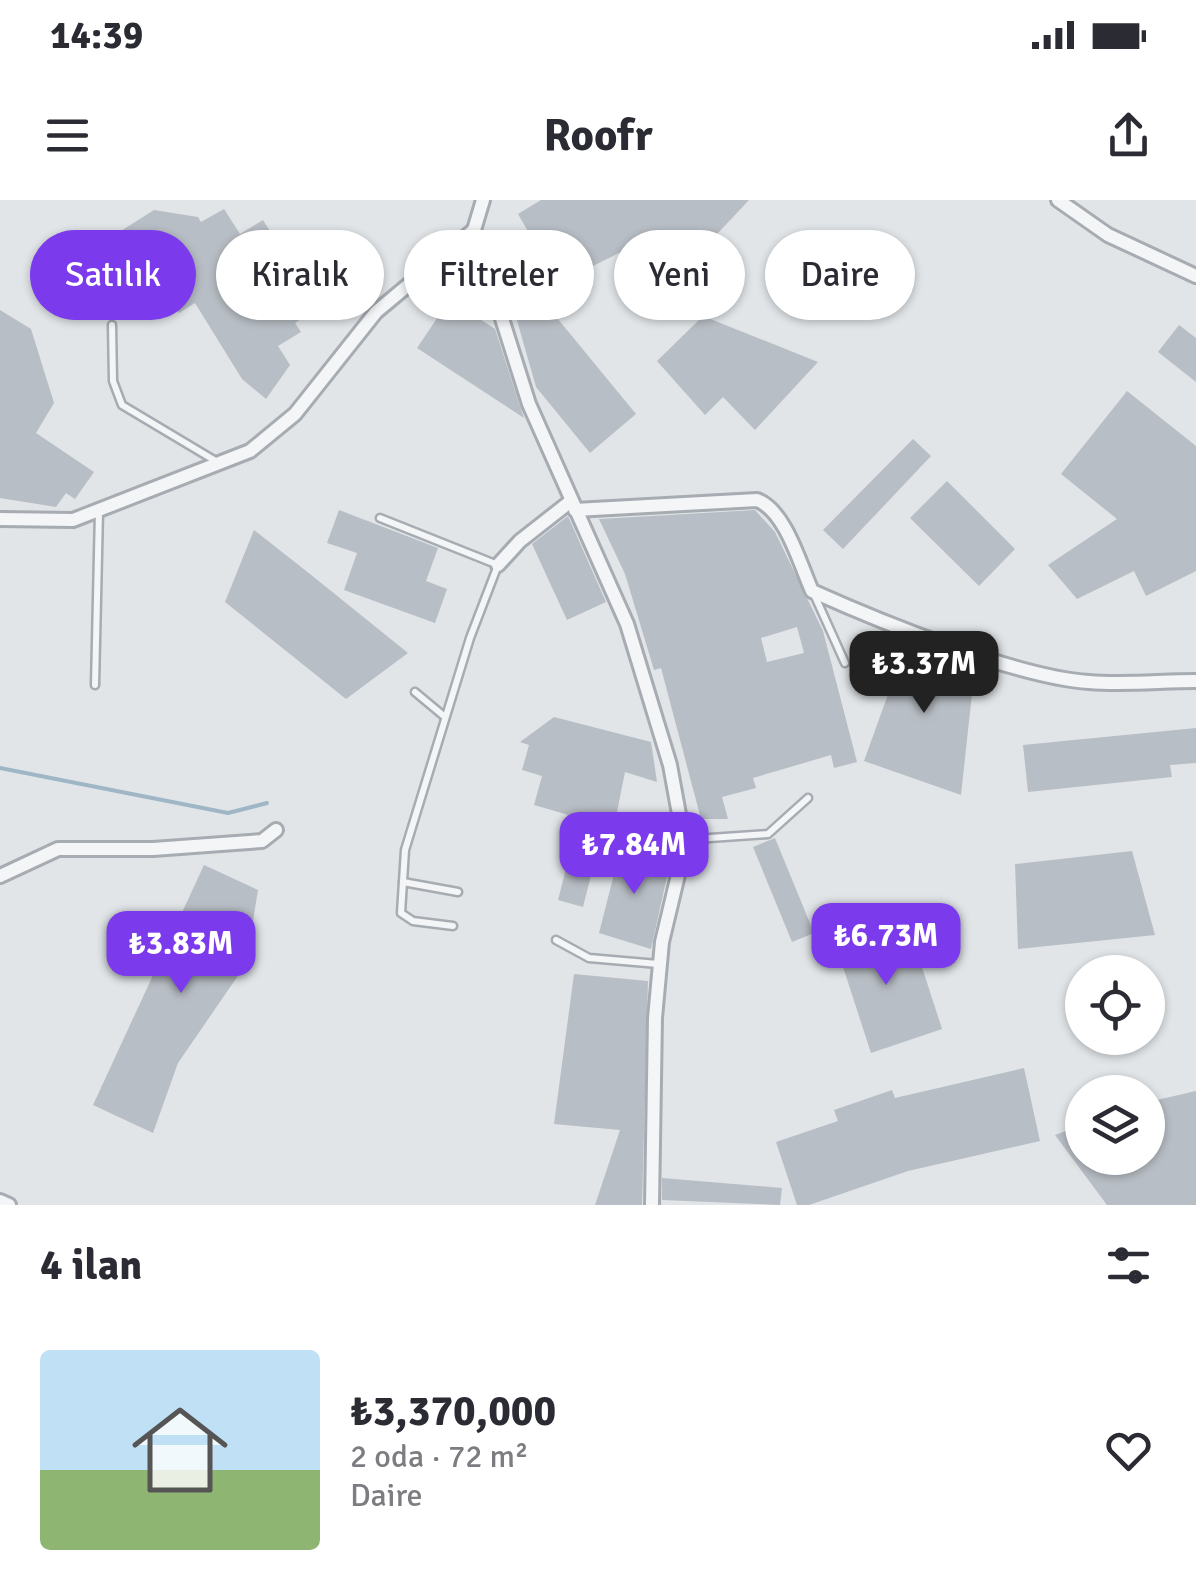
<!DOCTYPE html>
<html lang="tr">
<meta charset="utf-8">
<style>
body{margin:0;font-family:Signika,sans-serif;background:#f2f2f3;color:#2b2b33;height:100vh;display:flex;flex-direction:column;font-size:38px;white-space:nowrap}
*{box-sizing:border-box;margin:0}
p{font-size:32px;color:#7c7c81}
.icon{flex:none;width:55px;height:55px;fill:none;stroke:currentColor;stroke-width:2;stroke-linecap:round;stroke-linejoin:round}
.map{position:relative;height:1005px;overflow:hidden}
.details{display:flex;flex-direction:column;background:#fff;flex:1}
.details>*{flex:none}
.top-card{position:absolute;left:30px;top:30px;width:1138px;height:90px;display:flex;gap:20px}
.fabs{position:absolute;left:1065px;top:755px;display:grid;gap:20px}
.fabs a{display:grid;place-items:center;width:100px;height:100px;border-radius:50%;background:#fff;box-shadow:0 2px 8px #0004;font-size:50px}
.price{position:absolute;translate:-50% -85px;padding:0 22px;border-radius:20px;background:#7c3aed;color:#fff;font-size:32px;line-height:65px;filter:drop-shadow(0 2px 5px #0008)}
.price::after{content:'';position:absolute;left:50%;top:60px;width:30px;height:22px;margin-left:-15px;background:inherit;clip-path:polygon(0 0,100% 0,50% 100%)}
.price.on{background:#222;color:#fff}
ul{padding:0;list-style:none}
li{display:flex;align-items:center;gap:30px;height:250px;padding:0 40px}
li+li{border-top:2px solid #e1e1e2}
li span{display:grid;place-items:center;flex:none;width:280px;height:200px;border-radius:10px;color:#555}
li>.icon{margin-inline-start:auto}
span .icon{width:120px;height:120px;fill:#fffc;stroke-width:1}
li b{font-size:42px}
h2{display:flex;justify-content:space-between;align-items:center;height:120px;padding:0 40px;font-size:42px}
.pill{padding:0 35px;border-radius:45px;background:#fff;box-shadow:0 2px 8px #0004;font-size:35px;line-height:90px}
.pill.on{background:#7c3aed;color:#fff}
.status{display:flex;justify-content:space-between;align-items:center;height:70px;padding:0 50px;background:#fff;direction:ltr}
.status svg{height:28px;fill:currentColor}
header{display:flex;justify-content:space-between;align-items:center;height:130px;padding:0 40px;background:#fff;font-size:45px;font-weight:700}
.map>svg:first-child{display:block}
.lines{fill:none;stroke-linecap:round;stroke-linejoin:round}
.stream{stroke:#9fb6c6;stroke-width:4}
.building{fill:#b8bec5;fill-rule:evenodd}
.service-casing{stroke:#a7acb2;stroke-width:11}
.minor-casing{stroke:#a7acb2;stroke-width:18}
.service{stroke:#f3f5f7;stroke-width:6}
.minor{stroke:#f3f5f7;stroke-width:12}
</style>
<div class="status"><b>14:39</b><svg viewBox="0 0 49 12"><path d="M0 12V9h3v3zM5 12V6h3v6zM10 12V3h3v9zM15 12V0h3v12zM26 1h20v11H26zM47 4h2v5h-2z"/></svg></div>
<header><svg class="icon" aria-label="menu" viewBox="0 0 24 24"><path d="M4 6h16M4 12h16M4 18h16"/></svg>Roofr<svg class="icon" aria-label="share" viewBox="0 0 24 24"><path d="M12 15V3M7 8l5-5 5 5M5 13v7h14v-7"/></svg></header>
<div class="map">
<svg width="1196" height="1005" viewBox="0 0 1196 1005">
<rect width="100%" height="100%" fill="#e1e5e8"/>
<g class="lines">
<path class="stream" d="M 0,568 L 228,613 L 267,603"/>
</g>
<g class="building">
<path d="M 541,0 L 749,0 L 674,80 L 649,38 L 581,72 L 558,34 L 537,47 L 518,14 Z"/>
<path d="M 224,9 L 240,34 L 263,20 L 318,108 L 295,123 L 301,132 L 278,146 L 290,165 L 266,199 L 242,179 L 195,103 L 179,113 L 105,41 L 154,10 L 198,17 L 201,22 Z"/>
<path d="M 534,90 L 636,214 L 590,253 L 536,187 L 512,103 Z"/>
<path d="M 450,99 L 495,129 L 524,218 L 417,148 Z"/>
<path d="M 0,110 L 31,129 L 54,203 L 36,233 L 94,272 L 75,299 L 66,293 L 56,307 L 0,298 Z"/>
<path d="M 703,116 L 818,162 L 755,230 L 723,197 L 705,215 L 657,161 Z"/>
<path d="M 1179,125 L 1196,138 L 1196,182 L 1158,152 Z"/>
<path d="M 1127,191 L 1196,246 L 1196,371 L 1146,396 L 1134,371 L 1077,399 L 1048,365 L 1117,319 L 1061,274 Z"/>
<path d="M 913,239 L 931,256 L 843,349 L 823,330 Z"/>
<path d="M 947,281 L 1015,349 L 979,386 L 910,318 Z"/>
<path d="M 339,310 L 438,348 L 426,381 L 447,389 L 435,423 L 344,390 L 357,353 L 327,343 Z"/>
<path d="M 755,310 L 775,332 L 823,431 L 857,562 L 834,568 L 831,555 L 753,578 L 756,588 L 722,597 L 728,619 L 701,619 L 661,468 L 654,470 L 625,374 L 599,319 ZM 797,427 L 804,453 L 767,462 L 761,438 Z"/>
<path d="M 568,316 L 606,402 L 567,420 L 532,344 Z"/>
<path d="M 254,330 L 310,374 L 408,453 L 346,499 L 225,402 Z"/>
<path d="M 885,433 L 975,466 L 961,595 L 864,561 L 891,486 Z"/>
<path d="M 554,517 L 651,542 L 657,582 L 625,572 L 614,627 L 604,624 L 583,707 L 558,700 L 579,618 L 534,605 L 542,576 L 522,570 L 529,545 L 520,542 Z"/>
<path d="M 1196,528 L 1196,563 L 1170,565 L 1172,577 L 1028,592 L 1023,545 Z"/>
<path d="M 624,635 L 648,641 L 642,665 L 668,672 L 651,749 L 599,733 Z"/>
<path d="M 775,638 L 814,733 L 792,742 L 753,647 Z"/>
<path d="M 1132,651 L 1155,735 L 1018,749 L 1015,664 Z"/>
<path d="M 204,665 L 258,690 L 246,764 L 178,863 L 153,933 L 93,905 Z"/>
<path d="M 860,720 L 920,761 L 942,829 L 871,853 L 833,736 Z"/>
<path d="M 574,774 L 648,781 L 642,1005 L 595,1005 L 620,930 L 554,924 Z"/>
<path d="M 1024,868 L 1040,941 L 908,971 L 809,1005 L 797,1005 L 776,942 L 838,921 L 834,910 L 892,890 L 895,898 Z"/>
<path d="M 1196,891 L 1196,1005 L 1107,1005 L 1055,935 L 1082,925 L 1082,958 L 1148,958 L 1148,902 Z"/>
<path d="M 662,978 L 782,988 L 780,1005 L 662,1000 Z"/>
</g>
<g class="lines">
<g class="service-casing">
<g id="service">
<path d="M 112,125 L 113,181 L 122,205 L 219,263"/>
<path d="M 380,318 L 498,365 L 470,438 L 405,650 L 401,713 L 413,721 L 453,726"/>
<path d="M 813,392 L 845,463"/>
<path d="M 95,485 L 99,311"/>
<path d="M 415,492 L 445,517"/>
<path d="M 681,640 L 768,634 L 808,598"/>
<path d="M 403,682 L 458,692"/>
<path d="M 556,740 L 589,758 L 658,764"/>
</g>
</g>
<g class="minor-casing">
<g id="minor">
<path d="M 483,0 L 474,30 L 529,204 L 627,424 L 670,565 L 681,625 L 678,675 L 662,742 L 655,818 L 652,1005"/>
<path d="M 1058,0 L 1108,35 L 1196,76"/>
<path d="M 575,310 L 757,300 C 786,311 800,365 812,391 C 881,422 1016,477 1089,482 C 1124,485 1161,481 1196,481"/>
<path d="M 0,319 L 73,320 L 250,251 L 295,214 L 376,112 L 474,30"/>
<path d="M 498,365 L 520,341 L 571,301"/>
<path d="M 0,676 L 58,649 L 153,649 L 262,641 L 276,630"/>
<path d="M 0,1001 L 9,1005"/>
</g>
</g>
<use href="#service" class="service"/>
<use href="#minor" class="minor"/>
</g>
</svg>
<div class="fabs">
<a><svg class="icon" aria-label="locate" viewBox="0 0 24 24"><circle cx="12" cy="12" r="6"/><path d="M12 2v4M12 18v4M2 12h4M18 12h4"/></svg></a>
<a><svg class="icon" aria-label="layers" viewBox="0 0 24 24"><path d="M12 4l9 5-9 5-9-5zM3 14l9 5 9-5"/></svg></a>
</div>
<b class="price on" style="left:924px;top:516px">₺3.37M</b>
<b class="price" style="left:634px;top:697px">₺7.84M</b>
<b class="price" style="left:886px;top:788px">₺6.73M</b>
<b class="price" style="left:181px;top:796px">₺3.83M</b>
<div class="top-card">
<a class="pill on">Satılık</a>
<a class="pill">Kiralık</a>
<a class="pill">Filtreler</a>
<a class="pill">Yeni</a>
<a class="pill">Daire</a>
</div>
</div>
<section class="details">
<h2>4 ilan<svg class="icon" aria-label="filters" viewBox="0 0 24 24"><path d="M4 7h16M4 17h16"/><circle cx="9" cy="7" r="2"/><circle cx="15" cy="17" r="2"/></svg></h2>
<ul>
<li><span style="background:linear-gradient(#bfe0f5 60%,#8fb573 0)"><svg class="icon" aria-label="home" viewBox="0 0 24 24"><path d="M3 11l9-7 9 7M6 9v11h12V9"/></svg></span><div><b>₺3,370,000</b><p>2 oda · 72 m²</p><p>Daire</p></div><svg class="icon" aria-label="heart" viewBox="0 0 24 24"><path d="M12 20l-8-8c-3-5 5-10 8-4 3-6 11-1 8 4z"/></svg></li>
</ul>
</section>
